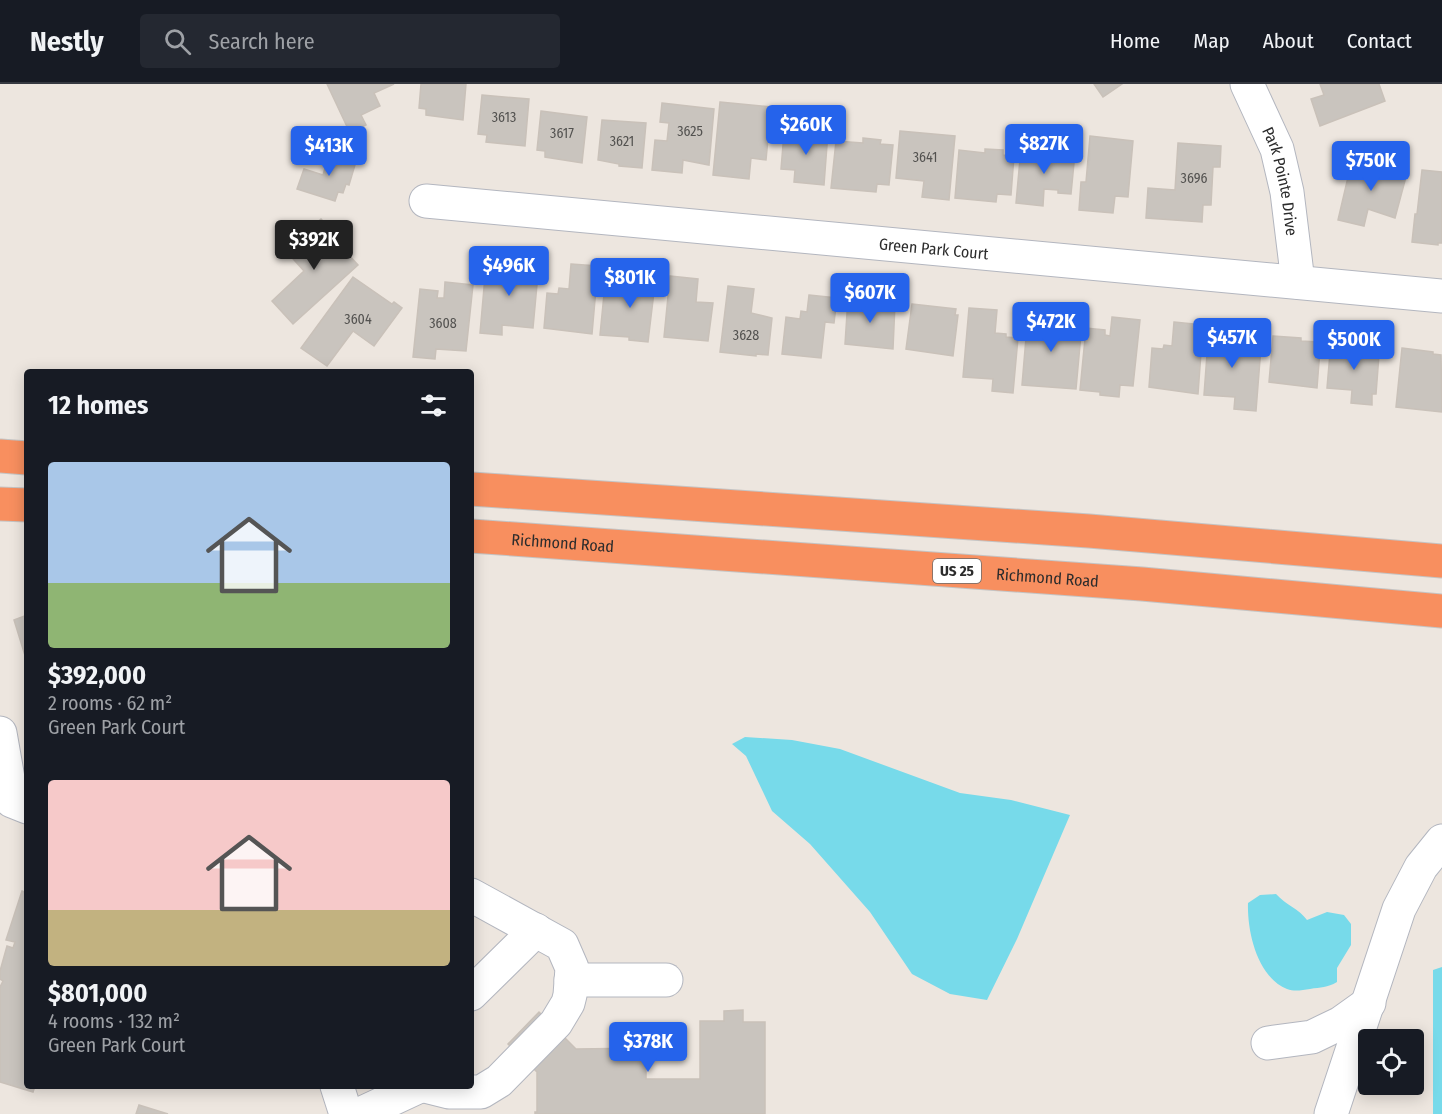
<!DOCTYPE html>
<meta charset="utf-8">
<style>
body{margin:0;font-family:"Fira Sans Condensed",sans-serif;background:#242831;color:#f1f3f6;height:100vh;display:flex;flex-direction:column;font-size:22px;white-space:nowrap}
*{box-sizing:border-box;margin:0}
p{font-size:20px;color:#9ea1a6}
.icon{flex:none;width:33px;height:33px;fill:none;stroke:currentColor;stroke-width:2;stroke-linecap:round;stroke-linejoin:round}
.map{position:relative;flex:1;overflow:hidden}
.sheet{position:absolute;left:24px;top:285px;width:450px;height:720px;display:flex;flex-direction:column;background:#171b24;border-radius:6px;box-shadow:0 3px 15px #0003}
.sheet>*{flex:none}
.controls{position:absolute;left:1358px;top:945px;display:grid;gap:12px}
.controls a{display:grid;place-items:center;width:66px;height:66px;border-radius:6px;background:#171b24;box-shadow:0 3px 15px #0003;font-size:30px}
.price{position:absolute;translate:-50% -51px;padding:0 14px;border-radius:6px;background:#2563eb;color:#fff;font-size:20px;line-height:39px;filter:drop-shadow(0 2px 3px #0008)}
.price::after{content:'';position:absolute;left:50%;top:36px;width:18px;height:14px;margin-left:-9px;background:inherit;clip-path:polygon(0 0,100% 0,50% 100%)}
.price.active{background:#222;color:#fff}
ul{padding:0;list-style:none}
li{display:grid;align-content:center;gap:12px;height:318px;padding:0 24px}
li span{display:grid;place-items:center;height:186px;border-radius:6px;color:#555}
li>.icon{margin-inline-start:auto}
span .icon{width:108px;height:108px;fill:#fffc;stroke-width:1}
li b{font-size:26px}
h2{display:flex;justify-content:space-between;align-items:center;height:72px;padding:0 24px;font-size:26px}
header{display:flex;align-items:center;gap:36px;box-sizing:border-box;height:84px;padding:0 30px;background:#171b24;border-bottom:2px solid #363941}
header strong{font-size:28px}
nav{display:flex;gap:33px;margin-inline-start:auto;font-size:21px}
.search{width:420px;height:54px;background:#242831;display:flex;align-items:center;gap:15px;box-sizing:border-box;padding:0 21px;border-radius:6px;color:#9ea1a6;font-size:22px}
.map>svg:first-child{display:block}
.water{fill:#77daea}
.building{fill:#c9c4be;stroke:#c9c1b9;stroke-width:1.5}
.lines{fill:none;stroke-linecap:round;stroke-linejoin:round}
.minor-casing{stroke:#b3b6bf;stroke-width:35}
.highway-casing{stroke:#c4c4c4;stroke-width:35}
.minor{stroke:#fff;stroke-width:33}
.highway{stroke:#f88f5f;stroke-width:33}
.labels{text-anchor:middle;stroke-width:6;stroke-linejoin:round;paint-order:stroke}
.number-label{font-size:14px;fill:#535250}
.shield{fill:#fff;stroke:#6b6b6b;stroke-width:1.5}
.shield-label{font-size:15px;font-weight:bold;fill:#2c2c2c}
.street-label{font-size:16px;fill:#2c2c2c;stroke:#fff}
</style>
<header>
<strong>Nestly</strong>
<div class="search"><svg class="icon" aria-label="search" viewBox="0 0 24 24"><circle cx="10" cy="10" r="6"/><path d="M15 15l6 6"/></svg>Search here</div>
<nav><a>Home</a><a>Map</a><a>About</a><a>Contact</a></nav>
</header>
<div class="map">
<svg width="1442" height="1030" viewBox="0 0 1442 1030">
<rect width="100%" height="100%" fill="#ede6df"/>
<g class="water">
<path d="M 745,653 L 792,656 L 840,665 L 960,709 L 1011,716 L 1070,731 L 1017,855 L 987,916 L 950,910 L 912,890 L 870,828 L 810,760 L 772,727 L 746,672 L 732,660 Z"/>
<path d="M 1276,810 C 1286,821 1299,825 1307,836 L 1327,828 L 1344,831 L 1351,840 L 1351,861 L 1337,884 L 1337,898 C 1327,904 1321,903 1310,905 C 1302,906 1295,908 1287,905 C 1257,893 1247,847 1248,819 L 1260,811 Z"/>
<path d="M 1442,883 L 1442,1030 L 1433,1030 L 1433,886 Z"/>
</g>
<g class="building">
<path d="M 327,0 L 394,0 L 374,9 L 380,22 L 361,31 L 366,41 L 350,49 Z"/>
<path d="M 421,0 L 466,0 L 463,36 L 426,31 L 426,25 L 419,24 Z"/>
<path d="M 1094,0 L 1122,0 L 1103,13 Z"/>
<path d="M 1320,0 L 1379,0 L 1385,17 L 1320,42 L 1311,15 L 1324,11 Z"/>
<path d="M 482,11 L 529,15 L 525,62 L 486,58 L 487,51 L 478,50 Z"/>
<path d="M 720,18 L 771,23 L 766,76 L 751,74 L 749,95 L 713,91 Z"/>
<path d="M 662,19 L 714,25 L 709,81 L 683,76 L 682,89 L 652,86 L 655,56 L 667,57 L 669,39 L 660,38 Z"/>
<path d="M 541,27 L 587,33 L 582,79 L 545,73 L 545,67 L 537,66 Z"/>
<path d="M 602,36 L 646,39 L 642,84 L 619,82 L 619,80 L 598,76 Z"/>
<path d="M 801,45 L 828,48 L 824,101 L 794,98 L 795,86 L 781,85 L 784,49 L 800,50 Z"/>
<path d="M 900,47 L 955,52 L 949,116 L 922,113 L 924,97 L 896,94 Z"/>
<path d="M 1090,52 L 1133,57 L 1128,113 L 1115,112 L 1113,129 L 1079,126 L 1081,98 L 1086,98 Z"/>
<path d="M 863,54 L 881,56 L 880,60 L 893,61 L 889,101 L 877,100 L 876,108 L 831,104 L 836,57 L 863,59 Z"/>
<path d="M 1178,59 L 1221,62 L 1220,83 L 1213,83 L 1211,121 L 1203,121 L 1202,138 L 1146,134 L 1148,104 L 1175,106 Z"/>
<path d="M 1021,64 L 1075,69 L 1071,110 L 1058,109 L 1058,106 L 1044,105 L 1043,122 L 1016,119 Z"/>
<path d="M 985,65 L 1003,66 L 1003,71 L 1014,72 L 1011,111 L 997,110 L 996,118 L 955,114 L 959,66 L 985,69 Z"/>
<path d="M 330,66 L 357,74 L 349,101 L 346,100 L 343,109 L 338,108 L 335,117 L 297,105 L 304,85 L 323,91 Z"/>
<path d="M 1352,76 L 1407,89 L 1395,134 L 1368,125 L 1364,142 L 1338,136 Z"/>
<path d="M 1422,86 L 1442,88 L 1442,159 L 1438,159 L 1438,161 L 1412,158 L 1415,130 L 1417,130 Z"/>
<path d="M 321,135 L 335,150 L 332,153 L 358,181 L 293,240 L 272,217 L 304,187 L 286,167 Z"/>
<path d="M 511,176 L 539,179 L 533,244 L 502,241 L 502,251 L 480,249 L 486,181 L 505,182 L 504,191 L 509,191 Z"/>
<path d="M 571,180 L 598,182 L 592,250 L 544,244 L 547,209 L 558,210 L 559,204 L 569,205 Z"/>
<path d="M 628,188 L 656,191 L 648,258 L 629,256 L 629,253 L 600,251 L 604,210 L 617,212 L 618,204 L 626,204 Z"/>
<path d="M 670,192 L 698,195 L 696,218 L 713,219 L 708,257 L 664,253 Z"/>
<path d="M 353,193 L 392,220 L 394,218 L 402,224 L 374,262 L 353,247 L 327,282 L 301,264 Z"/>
<path d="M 445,198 L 473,201 L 466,267 L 436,265 L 435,275 L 413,273 L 420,205 L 438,207 L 437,214 L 444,214 Z"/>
<path d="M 728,202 L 754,205 L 751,229 L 772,234 L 768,271 L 756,270 L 756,272 L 720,268 Z"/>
<path d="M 809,211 L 837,214 L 834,239 L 825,238 L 821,274 L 782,270 L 786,233 L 800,235 L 801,227 L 807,228 Z"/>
<path d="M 848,214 L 878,216 L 878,218 L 895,220 L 893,265 L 845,260 Z"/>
<path d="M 912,220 L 956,225 L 955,231 L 958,231 L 953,272 L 906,265 Z"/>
<path d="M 969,224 L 997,226 L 995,249 L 1006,250 L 1006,253 L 1018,254 L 1013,309 L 992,307 L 993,295 L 963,293 Z"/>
<path d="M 1028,230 L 1056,233 L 1055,245 L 1063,246 L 1064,237 L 1082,239 L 1076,305 L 1022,301 Z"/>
<path d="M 1112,233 L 1140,236 L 1133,302 L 1120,301 L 1119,313 L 1100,311 L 1100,308 L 1080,306 L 1086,244 L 1105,246 L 1105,251 L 1110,252 Z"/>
<path d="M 1174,238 L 1203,241 L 1198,310 L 1149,303 L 1152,264 L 1163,265 L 1164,261 L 1172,262 Z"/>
<path d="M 1209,243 L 1238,246 L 1236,266 L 1241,267 L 1242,261 L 1261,263 L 1256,327 L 1234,325 L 1235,313 L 1204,311 Z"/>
<path d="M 1273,252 L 1301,254 L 1301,257 L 1318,258 L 1317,264 L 1320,265 L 1317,304 L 1269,298 Z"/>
<path d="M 1331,257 L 1369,261 L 1370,270 L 1379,271 L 1376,310 L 1372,310 L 1372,321 L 1351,319 L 1352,306 L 1327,304 Z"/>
<path d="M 1402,264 L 1433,268 L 1433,270 L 1441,271 L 1442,328 L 1396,323 Z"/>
<path d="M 27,531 L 27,578 L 14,536 Z"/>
<path d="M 22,807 L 27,809 L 27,1002 L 35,1002 L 33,1008 L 0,998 L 0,903 L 3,897 L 0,895 L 0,887 L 7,862 L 13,864 L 15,858 L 6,856 Z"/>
<path d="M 743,926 L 743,938 L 765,938 L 765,1030 L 535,1030 L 535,1028 L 537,1028 L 537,988 L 508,960 L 539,928 L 576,965 L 646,964 L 646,995 L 700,995 L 700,937 L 724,937 L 724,927 Z"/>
<path d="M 139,1021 L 168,1030 L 136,1030 Z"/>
</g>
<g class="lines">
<g class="minor-casing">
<g id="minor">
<path id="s1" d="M 1247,0 L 1277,65 L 1287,108 L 1298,198"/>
<path id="s2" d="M 426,117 L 1442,212"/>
<path d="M 0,649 L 12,717 L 27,723"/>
<path d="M 571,896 L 666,896"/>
<path d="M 471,910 L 536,846"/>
<path d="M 1268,959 L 1312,953 L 1341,939 L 1369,919"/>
<path d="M 337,1002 L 346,1030"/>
<path d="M 425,1002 L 449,1008 L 481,1008 L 499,997 L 556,939 L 568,919 L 570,911 L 572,884 L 562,861 L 471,811"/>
<path d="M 360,1030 L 420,1002"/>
<path d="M 1331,1030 L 1399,825 L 1421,783 L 1442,757"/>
</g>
</g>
<g class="highway-casing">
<g id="highway">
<path d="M 0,372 L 27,374"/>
<path d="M 471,405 L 1089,447 L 1442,477"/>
<path d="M 0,420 L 27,421"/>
<path id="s3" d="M 471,452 L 1142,500 L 1442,527"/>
</g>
</g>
<use href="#minor" class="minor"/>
<use href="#highway" class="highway"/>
</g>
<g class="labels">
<g class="number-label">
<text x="504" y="38">3613</text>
<text x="690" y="52">3625</text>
<text x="562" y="54">3617</text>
<text x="622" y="62">3621</text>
<text x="925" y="78">3641</text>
<text x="1194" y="99">3696</text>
<text x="358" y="240">3604</text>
<text x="443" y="244">3608</text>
<text x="746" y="256">3628</text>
</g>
<rect class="shield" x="933" y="475" width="48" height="24" rx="4.5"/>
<g class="shield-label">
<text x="957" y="492">US 25</text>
</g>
<g class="street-label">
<text dy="6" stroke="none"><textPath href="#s1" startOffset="104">Park Pointe Drive</textPath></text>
<text dy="6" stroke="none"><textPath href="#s2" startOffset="510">Green Park Court</textPath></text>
<text dy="6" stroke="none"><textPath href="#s3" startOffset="92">Richmond Road</textPath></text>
<text dy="6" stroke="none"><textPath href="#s3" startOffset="578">Richmond Road</textPath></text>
</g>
</g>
</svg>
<div class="controls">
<a><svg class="icon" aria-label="locate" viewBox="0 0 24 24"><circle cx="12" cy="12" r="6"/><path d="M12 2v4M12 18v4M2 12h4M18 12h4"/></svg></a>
</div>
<b class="price" style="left:806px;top:72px">$260K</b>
<b class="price" style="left:1044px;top:91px">$827K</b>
<b class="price" style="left:329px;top:93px">$413K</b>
<b class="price" style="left:1371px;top:108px">$750K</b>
<b class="price active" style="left:314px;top:187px">$392K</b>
<b class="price" style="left:509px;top:213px">$496K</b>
<b class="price" style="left:630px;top:225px">$801K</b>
<b class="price" style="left:870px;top:240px">$607K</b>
<b class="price" style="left:1051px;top:269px">$472K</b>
<b class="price" style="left:1232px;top:285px">$457K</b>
<b class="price" style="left:1354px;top:287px">$500K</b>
<b class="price" style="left:648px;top:989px">$378K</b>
<section class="sheet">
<h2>12 homes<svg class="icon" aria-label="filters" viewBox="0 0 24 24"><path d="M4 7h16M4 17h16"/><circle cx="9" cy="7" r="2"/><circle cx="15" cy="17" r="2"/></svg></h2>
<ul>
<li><span style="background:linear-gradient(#a9c7e8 65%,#8fb573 0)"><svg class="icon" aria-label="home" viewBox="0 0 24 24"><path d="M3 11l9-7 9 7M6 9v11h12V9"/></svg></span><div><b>$392,000</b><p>2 rooms · 62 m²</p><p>Green Park Court</p></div></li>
<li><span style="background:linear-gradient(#f6c9c9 70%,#c2b280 0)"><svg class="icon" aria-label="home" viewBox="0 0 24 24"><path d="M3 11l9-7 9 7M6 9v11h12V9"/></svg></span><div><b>$801,000</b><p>4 rooms · 132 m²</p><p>Green Park Court</p></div></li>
</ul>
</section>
</div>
